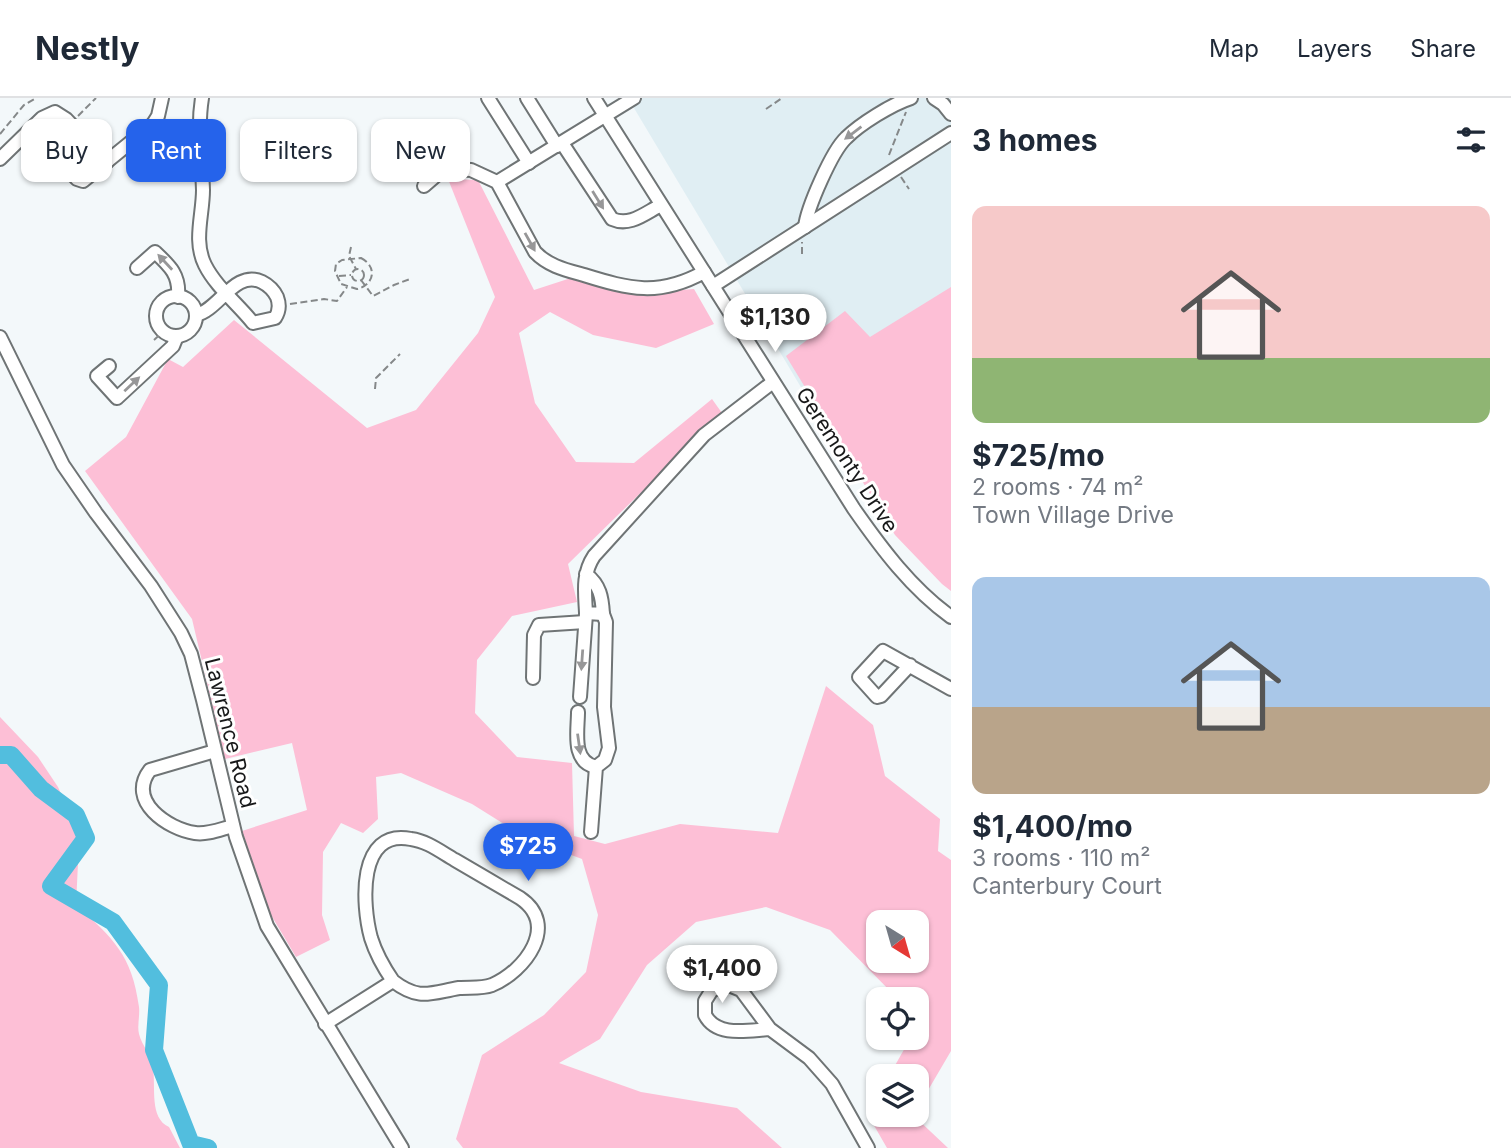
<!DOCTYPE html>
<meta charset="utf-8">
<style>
body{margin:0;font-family:Inter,sans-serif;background:#f6f6f7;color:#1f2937;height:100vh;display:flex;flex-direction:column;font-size:26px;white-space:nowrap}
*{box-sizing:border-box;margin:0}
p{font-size:23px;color:#747a83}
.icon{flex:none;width:38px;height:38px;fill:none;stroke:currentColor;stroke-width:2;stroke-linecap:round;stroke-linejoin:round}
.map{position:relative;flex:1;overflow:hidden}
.details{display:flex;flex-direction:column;background:#fff;width:560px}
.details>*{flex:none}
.banner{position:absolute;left:21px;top:21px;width:665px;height:63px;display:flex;gap:14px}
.needle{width:46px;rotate:143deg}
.tools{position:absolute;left:866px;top:812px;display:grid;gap:14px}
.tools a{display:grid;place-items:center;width:63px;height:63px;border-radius:14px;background:#fff;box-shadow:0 2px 5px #0004;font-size:35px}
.price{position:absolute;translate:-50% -60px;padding:0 16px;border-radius:24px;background:#fff;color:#222;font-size:23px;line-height:46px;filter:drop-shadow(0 2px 4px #0008)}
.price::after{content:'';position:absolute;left:50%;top:42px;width:21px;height:16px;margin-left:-10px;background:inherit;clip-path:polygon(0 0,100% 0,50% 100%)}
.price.selected{background:#2563eb;color:#fff}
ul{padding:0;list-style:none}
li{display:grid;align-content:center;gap:14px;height:371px;padding:0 21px}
li span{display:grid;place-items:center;height:217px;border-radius:14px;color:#555}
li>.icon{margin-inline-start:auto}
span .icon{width:126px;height:126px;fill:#fffc;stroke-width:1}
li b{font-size:30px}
h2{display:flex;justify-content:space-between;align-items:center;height:84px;padding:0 21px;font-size:30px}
.tag{padding:0 24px;border-radius:14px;background:#fff;box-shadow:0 2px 5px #0004;font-size:24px;line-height:63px}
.tag.selected{background:#2563eb;color:#fff}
header{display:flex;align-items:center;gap:42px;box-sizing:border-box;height:98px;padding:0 35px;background:#fff;border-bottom:2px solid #e0e1e3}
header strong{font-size:33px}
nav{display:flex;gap:38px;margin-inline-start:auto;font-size:24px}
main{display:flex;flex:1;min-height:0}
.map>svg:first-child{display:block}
.built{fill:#e0eef3}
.green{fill:#fdbfd6;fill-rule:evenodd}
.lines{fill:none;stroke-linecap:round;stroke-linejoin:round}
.river{stroke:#52bede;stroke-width:18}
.minor-casing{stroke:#6f7475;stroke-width:16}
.path{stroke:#858889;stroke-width:2;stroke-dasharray:7 3.5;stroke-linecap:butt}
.minor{stroke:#fff;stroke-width:12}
.oneway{fill:#979798}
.labels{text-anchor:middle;stroke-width:6;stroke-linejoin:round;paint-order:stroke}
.street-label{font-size:21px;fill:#171819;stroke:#fff}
</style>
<header>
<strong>Nestly</strong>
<nav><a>Map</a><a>Layers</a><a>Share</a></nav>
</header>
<main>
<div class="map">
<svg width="951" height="1050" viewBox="0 0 951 1050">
<rect width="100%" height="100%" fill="#f3f8fa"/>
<path class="built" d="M 628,0 L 951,0 L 951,198 L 802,291 Z"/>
<g class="green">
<path d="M 448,81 L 478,82 L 534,192 L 574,179 L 630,196 L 694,191 L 714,226 L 656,250 L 593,237 L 550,214 L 519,235 L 535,305 L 576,364 L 634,365 L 712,301 L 722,315 L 568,466 L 577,504 L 512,518 L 477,562 L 475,615 L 517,659 L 572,665 L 574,738 L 605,746 L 680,726 L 778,735 L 826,588 L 873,627 L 885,678 L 940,721 L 938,753 L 951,762 L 951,953 L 917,1011 L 917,978 L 889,978 L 906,948 L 907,940 L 917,940 L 917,901 L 898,901 L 830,832 L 766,809 L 696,824 L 647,867 L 600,941 L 559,965 L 641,994 L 737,1010 L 782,1050 L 463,1050 L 456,1041 L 482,957 L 544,917 L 586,874 L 598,817 L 582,761 L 528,741 L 472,706 L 401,675 L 376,679 L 378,721 L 363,735 L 341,725 L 323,754 L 322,817 L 330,842 L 296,859 L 271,817 L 242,733 L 307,712 L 292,645 L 225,661 L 192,521 L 85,373 L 126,339 L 168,261 L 183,269 L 234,222 L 367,330 L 416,312 L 478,235 L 495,199 ZM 878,824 L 917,824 L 917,863 L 878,863 Z"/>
<path d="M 951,189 L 951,493 L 942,486 L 895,437 L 786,258 L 845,213 L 870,239 Z"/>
<path d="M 0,619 L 38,659 L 58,689 L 73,723 L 79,744 L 76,807 C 113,840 132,857 139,909 C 140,918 137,928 139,936 C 142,948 152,958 153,970 C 156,989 149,1020 169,1029 L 180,1050 L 0,1050 Z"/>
<path d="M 878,997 L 878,1017 L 913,1017 L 948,1050 L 887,1050 L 868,1017 Z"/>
</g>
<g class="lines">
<path class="river" d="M 0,657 L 11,657 L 41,691 L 76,717 L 86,740 L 51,788 L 113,824 L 159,887 L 154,952 L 191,1046 L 208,1050"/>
<g class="minor-casing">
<g id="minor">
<path d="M 162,0 L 158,18 L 153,26 L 167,36 L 200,39"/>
<path d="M 488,0 L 529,65"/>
<path d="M 527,0 L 557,48"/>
<path d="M 594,0 L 854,411 C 882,451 911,490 951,519"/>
<path d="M 934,0 L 943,6 L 951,16"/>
<path d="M 30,32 L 77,81 L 83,83 L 153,26"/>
<path d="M 562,45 L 612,121 C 630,129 645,115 661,107"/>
<path d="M 0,61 L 42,20 L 55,14 L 66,21 L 107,64"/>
<path d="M 497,84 L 634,0"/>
<path d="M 424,88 L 439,75 L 453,71 L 471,72 L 497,84 L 535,154 C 548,168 566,172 584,177 C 629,191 659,199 704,174"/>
<path d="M 805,129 C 807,110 832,53 846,40 C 860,26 892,6 911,0"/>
<path d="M 137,170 L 155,154 C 170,168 180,177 178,199"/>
<path d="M 713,188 L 951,35"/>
<circle cx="176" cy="218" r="20"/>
<path d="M 196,217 C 219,212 235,171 262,184 C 268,187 274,193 277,199 C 280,207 279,214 275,220 L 253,225 C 238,206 216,189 205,167 C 193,143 203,117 203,92 C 202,61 197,31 202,0"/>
<path d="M 0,239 L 63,367 L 96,415 L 151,488 L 181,535 L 191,556 L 203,602 L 236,739 L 267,828 L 402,1050"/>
<path d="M 109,268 L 97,278 L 117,300 L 173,248 L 177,238"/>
<path d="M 586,476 C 600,487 602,499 603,516 L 586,515 C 585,494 582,476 594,458 L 704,337 L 773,284"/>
<path d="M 910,567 L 881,598 L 877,599 L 859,579 L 883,553 L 951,591"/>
<path d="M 533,580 L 534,537 L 539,527 L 585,524"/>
<path d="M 580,599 L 586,516"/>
<path d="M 578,614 C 578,633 571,664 596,669"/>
<path d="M 215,653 L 150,672 C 126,703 168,731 195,735 C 207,737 221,731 233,728"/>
<path d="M 591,734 L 596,669 L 605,662 L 609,650 L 604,609 L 606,524 L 603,516"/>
<path d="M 325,926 L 393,883 C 419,903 430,895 459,890 C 470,889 481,891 492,887 C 525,873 560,827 520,800 C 498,787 477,775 455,762 C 441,754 427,743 411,741 C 357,730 362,807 371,840 C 376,856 384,870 393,883"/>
<path d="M 770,931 C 749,932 717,940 705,917 L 705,903 L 712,892 L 729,887 L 741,892 L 770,931 L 809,960 L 832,986 L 868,1050"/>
</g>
</g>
<g class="path">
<path d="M 766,11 L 782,0"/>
<path d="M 78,18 L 96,0"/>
<path d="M 0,36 L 24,7 L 36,0"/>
<path d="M 889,57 L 906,14"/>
<path d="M 901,79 L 909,91"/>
<path d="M 351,149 L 349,158 L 356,171"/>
<path d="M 802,156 L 802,144"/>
<path d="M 361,160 C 378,169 374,187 357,191 L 341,186 L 335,173 L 336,166 L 342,162 Z"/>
<circle cx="358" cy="177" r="6"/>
<path d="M 339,178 L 351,177"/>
<path d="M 361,182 L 373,198 L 394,187 L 410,181"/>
<path d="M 290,206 L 324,201 L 337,203 L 347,189"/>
<path d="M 154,242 L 163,234"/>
<path d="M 375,291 L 376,280 L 400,256"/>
</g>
<use href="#minor" class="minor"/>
</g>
<defs><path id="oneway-solid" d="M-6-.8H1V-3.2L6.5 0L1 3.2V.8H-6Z" transform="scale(1.75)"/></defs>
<g class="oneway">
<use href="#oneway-solid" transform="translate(853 35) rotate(143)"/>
<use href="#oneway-solid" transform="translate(598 102) rotate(58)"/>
<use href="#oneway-solid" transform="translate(530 144) rotate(61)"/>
<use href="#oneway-solid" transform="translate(165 164) rotate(-133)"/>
<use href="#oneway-solid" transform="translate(132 286) rotate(-43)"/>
<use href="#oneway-solid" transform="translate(582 562) rotate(94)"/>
<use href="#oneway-solid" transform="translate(579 646) rotate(82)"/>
</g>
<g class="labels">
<g class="street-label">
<text transform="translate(847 362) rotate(57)" y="7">Geremonty Drive</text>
<text transform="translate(230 635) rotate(76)" y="7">Lawrence Road</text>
</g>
</g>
</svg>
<div class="tools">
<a><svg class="needle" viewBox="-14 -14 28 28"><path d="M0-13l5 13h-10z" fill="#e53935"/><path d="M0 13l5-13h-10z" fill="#747a83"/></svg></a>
<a><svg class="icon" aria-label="locate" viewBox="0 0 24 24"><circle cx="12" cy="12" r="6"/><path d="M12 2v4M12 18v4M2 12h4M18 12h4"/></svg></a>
<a><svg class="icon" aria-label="layers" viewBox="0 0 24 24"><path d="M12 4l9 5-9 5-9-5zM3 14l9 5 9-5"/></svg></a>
</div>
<b class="price" style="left:775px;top:256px">$1,130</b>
<b class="price selected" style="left:528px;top:785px">$725</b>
<b class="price" style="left:722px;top:907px">$1,400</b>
<div class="banner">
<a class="tag">Buy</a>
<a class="tag selected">Rent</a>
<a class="tag">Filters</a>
<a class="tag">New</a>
</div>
</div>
<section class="details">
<h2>3 homes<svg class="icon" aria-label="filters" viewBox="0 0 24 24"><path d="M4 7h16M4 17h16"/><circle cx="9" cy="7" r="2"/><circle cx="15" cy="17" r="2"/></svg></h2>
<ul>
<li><span style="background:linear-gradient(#f6c9c9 70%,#8fb573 0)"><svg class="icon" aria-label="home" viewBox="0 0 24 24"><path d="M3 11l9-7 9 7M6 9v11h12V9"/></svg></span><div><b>$725/mo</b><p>2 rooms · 74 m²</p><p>Town Village Drive</p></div></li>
<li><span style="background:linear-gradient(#a9c7e8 60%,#b9a48a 0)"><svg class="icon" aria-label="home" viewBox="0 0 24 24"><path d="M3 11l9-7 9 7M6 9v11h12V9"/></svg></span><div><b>$1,400/mo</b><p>3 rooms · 110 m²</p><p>Canterbury Court</p></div></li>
</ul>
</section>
</main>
